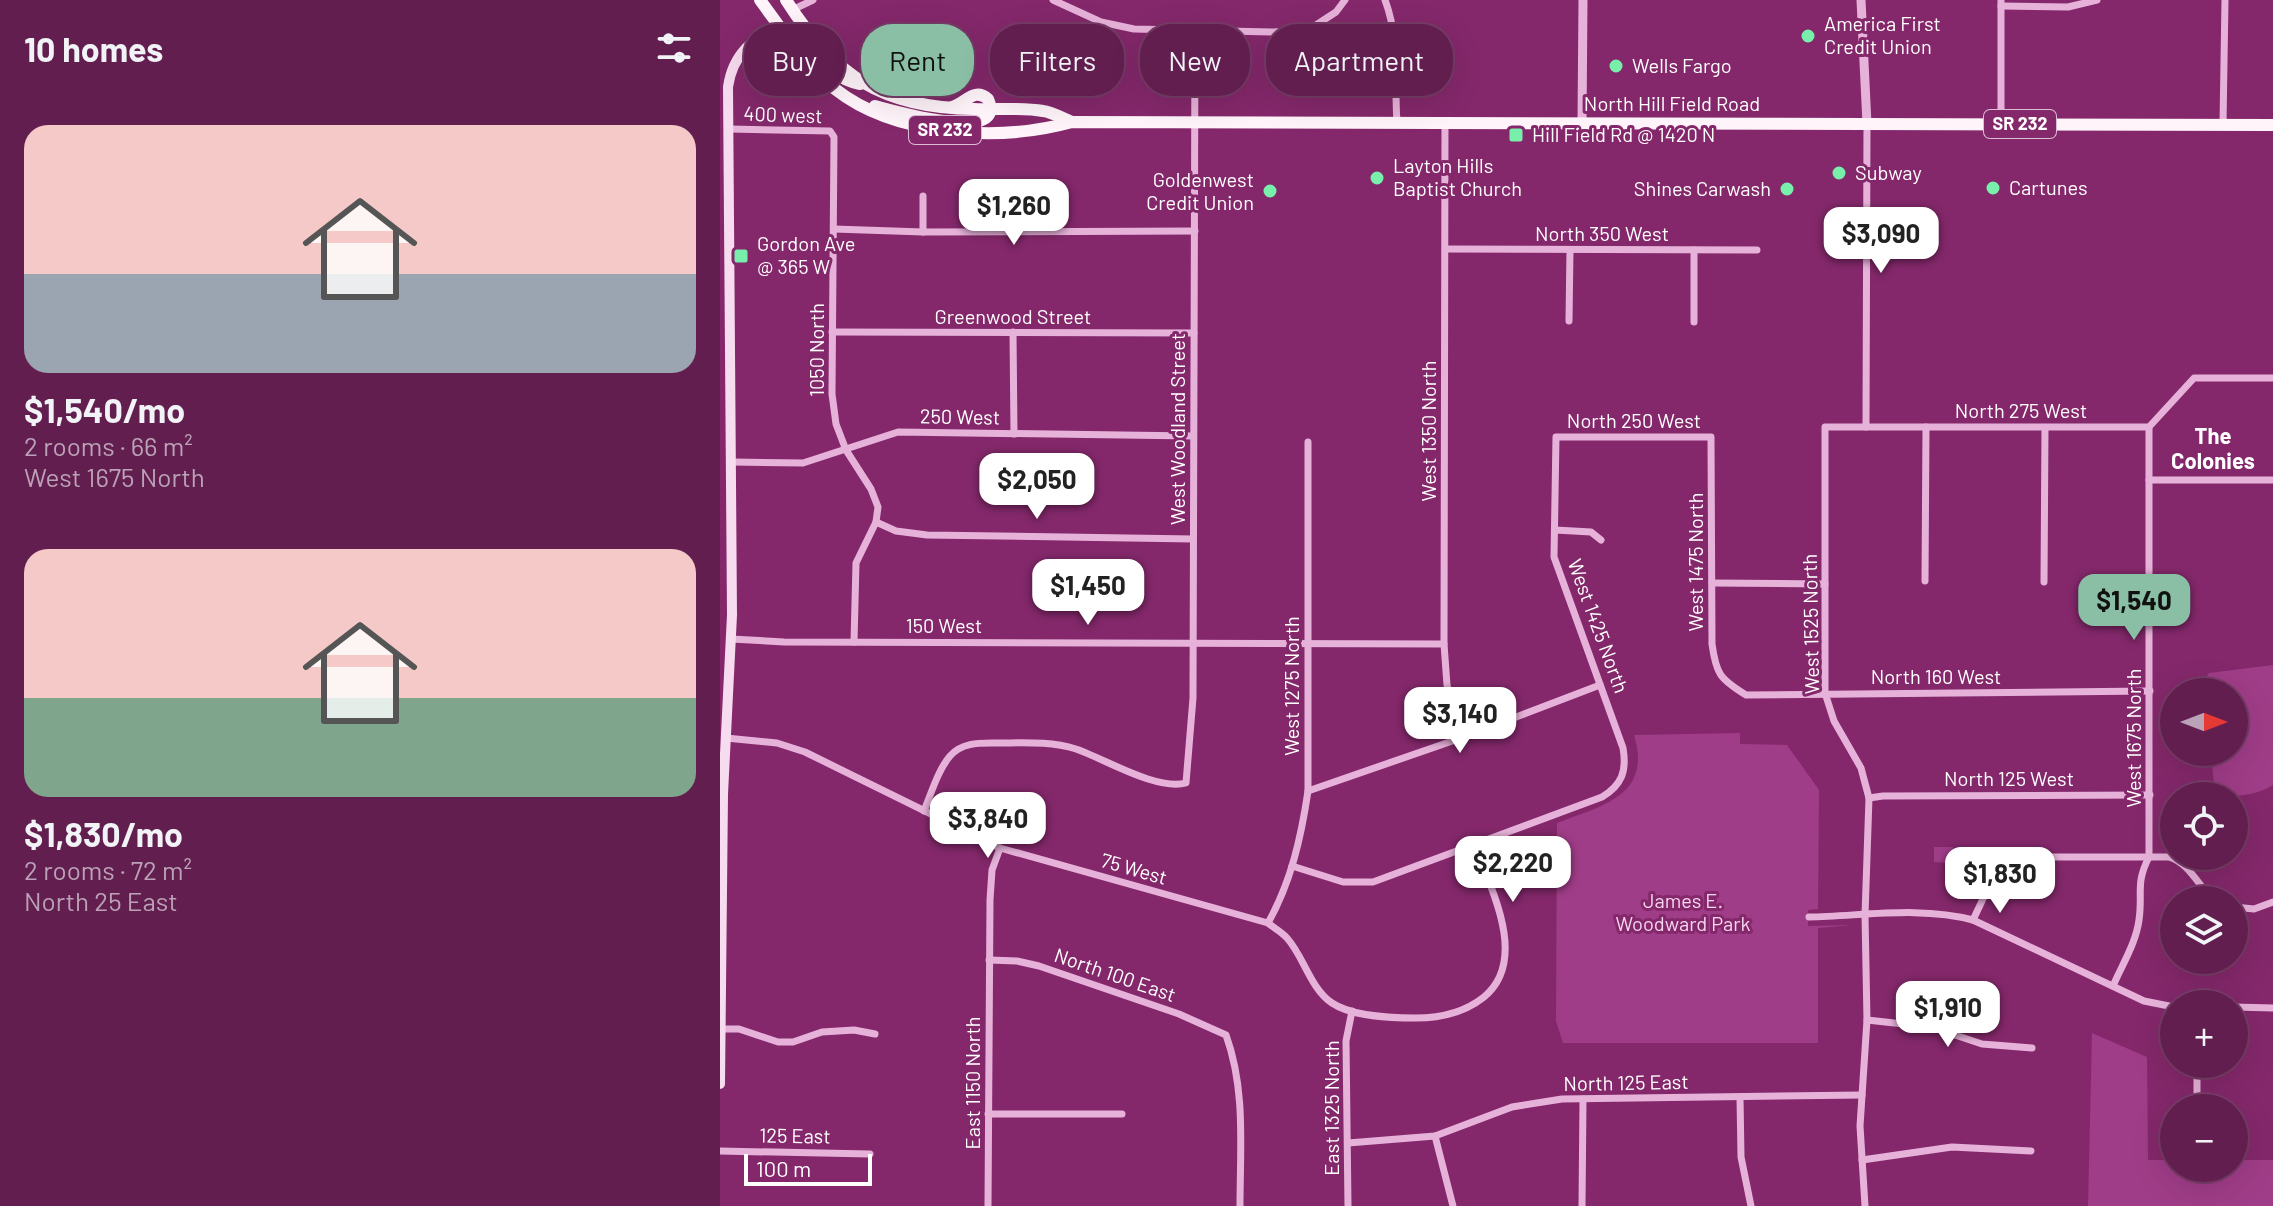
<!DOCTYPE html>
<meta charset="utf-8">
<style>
body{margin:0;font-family:Barlow,sans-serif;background:#6c2b5a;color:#f1f3f6;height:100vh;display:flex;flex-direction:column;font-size:30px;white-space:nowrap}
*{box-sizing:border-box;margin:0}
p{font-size:26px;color:#bba2b7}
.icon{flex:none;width:44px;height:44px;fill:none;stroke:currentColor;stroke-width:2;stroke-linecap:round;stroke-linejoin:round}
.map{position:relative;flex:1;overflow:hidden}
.drawer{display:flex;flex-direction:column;background:#631e50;width:720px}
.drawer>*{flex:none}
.hud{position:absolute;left:24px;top:24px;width:760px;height:72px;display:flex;gap:16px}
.needle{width:52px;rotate:90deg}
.buttons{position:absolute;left:1440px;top:678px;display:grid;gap:16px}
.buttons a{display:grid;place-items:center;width:88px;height:88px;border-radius:50%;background:#631e50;box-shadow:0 8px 32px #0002,0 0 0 2px #773c67;font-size:40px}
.scale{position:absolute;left:24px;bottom:20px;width:128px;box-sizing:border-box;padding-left:8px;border:4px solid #fff;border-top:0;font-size:22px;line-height:28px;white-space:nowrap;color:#fff;-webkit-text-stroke:6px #84286b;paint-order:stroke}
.price{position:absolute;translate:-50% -68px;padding:0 18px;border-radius:16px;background:#fff;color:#222;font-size:26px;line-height:52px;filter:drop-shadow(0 2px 4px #0008)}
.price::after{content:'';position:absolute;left:50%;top:48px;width:24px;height:18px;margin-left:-12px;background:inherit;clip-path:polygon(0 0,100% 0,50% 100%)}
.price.active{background:#8abfa5;color:#111}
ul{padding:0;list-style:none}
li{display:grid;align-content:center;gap:16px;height:424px;padding:0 24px}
li span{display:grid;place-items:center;height:248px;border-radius:24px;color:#555}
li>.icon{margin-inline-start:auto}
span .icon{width:144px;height:144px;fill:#fffc;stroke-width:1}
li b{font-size:34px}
h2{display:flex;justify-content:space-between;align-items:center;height:96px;padding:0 24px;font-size:34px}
.pill{padding:0 28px;border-radius:32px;background:#631e50;box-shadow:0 8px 32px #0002,0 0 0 2px #773c67;font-size:28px;line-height:72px}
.pill.active{background:#8abfa5;color:#111}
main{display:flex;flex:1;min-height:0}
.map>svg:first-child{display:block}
.green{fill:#a03d88}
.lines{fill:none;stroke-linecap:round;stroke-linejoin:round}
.minor{stroke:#e7b2da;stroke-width:7}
.tertiary{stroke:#e7b2da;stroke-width:9}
.secondary{stroke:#f7dcef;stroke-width:10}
.primary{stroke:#fef4fa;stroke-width:12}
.poi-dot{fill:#78efaa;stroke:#84286b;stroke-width:3}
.labels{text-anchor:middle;stroke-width:6;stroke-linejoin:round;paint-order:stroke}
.shield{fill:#84286b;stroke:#dabed3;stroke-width:2}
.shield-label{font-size:18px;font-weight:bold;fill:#fff}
.poi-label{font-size:20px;fill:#fff;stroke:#84286b;text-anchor:start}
.street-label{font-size:20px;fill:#fff;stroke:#84286b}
.park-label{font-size:20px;fill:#f6d5ee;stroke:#84286b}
.neighbourhood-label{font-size:22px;font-weight:bold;fill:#fff;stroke:#84286b}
</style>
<main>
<section class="drawer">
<h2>10 homes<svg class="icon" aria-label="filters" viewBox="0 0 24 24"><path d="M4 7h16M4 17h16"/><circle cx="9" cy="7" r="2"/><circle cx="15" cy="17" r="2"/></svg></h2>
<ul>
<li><span style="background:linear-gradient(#f6c9c9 60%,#9aa5b1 0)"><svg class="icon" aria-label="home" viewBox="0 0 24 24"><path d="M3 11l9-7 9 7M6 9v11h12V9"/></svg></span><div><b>$1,540/mo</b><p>2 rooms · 66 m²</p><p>West 1675 North</p></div></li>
<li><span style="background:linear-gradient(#f6c9c9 60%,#7fa58c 0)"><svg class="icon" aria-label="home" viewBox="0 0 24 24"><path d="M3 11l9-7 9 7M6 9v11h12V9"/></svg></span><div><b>$1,830/mo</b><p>2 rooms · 72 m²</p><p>North 25 East</p></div></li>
</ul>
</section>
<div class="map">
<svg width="1553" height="1206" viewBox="0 0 1553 1206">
<rect width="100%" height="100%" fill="#84286b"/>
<g class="green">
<path d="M 1553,665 L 1553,785 C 1533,797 1516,796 1495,796 L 1491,752 L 1514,752 L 1514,692 L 1486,692 L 1485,678 L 1489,673 Z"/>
<path d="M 1020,733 L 1020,744 L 1067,745 L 1099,790 L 1098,909 L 1088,910 L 1088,926 L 1133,925 L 1098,928 L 1098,1043 L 843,1043 L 836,1021 L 837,823 C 881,806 933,796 914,735 Z"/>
<path d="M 1214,847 L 1233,847 L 1233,863 L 1214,862 Z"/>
<path d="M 1372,1033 L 1427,1057 L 1428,1160 L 1454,1160 L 1454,1168 L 1514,1168 L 1514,1160 L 1553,1160 L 1553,1206 L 1368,1206 Z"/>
</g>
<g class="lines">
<g class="minor">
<path d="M 333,0 L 381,22 L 414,29 L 554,32 L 578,30 L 596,25 L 616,12 L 625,0"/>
<path d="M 665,0 C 680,39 674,81 677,122"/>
<path d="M 1281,6 L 1348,7 L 1377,0"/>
<path d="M 72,10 L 93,0"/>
<path d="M 725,123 L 724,644 L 727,685 L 741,738"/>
<path d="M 1281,124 L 1281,0"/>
<path d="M 1503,124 L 1505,0"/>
<path d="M 9,129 L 110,131 L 114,137 L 112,394 L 116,424 L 126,450 L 151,489 L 158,507 L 156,522 L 136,563 L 134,642"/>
<path d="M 203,196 L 203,232"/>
<path d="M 114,229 L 203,232 L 475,231"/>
<path d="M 726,249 L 1037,250"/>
<path d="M 849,321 L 850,250"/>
<path d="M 974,322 L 974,250"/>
<path d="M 112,332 L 474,333"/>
<path d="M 293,332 L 294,434"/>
<path d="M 1146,427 L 1147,124"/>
<path d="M 12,462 L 83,463 L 178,432 L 473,436"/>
<path d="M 1429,480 L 1553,480"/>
<path d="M 156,522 L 176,531 L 207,535 L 473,539"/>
<path d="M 835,530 L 871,532 L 881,540"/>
<path d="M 1205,581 L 1206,427"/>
<path d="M 1324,582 L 1325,428"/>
<path d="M 992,583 L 1105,584"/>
<path d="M 11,639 L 64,642 L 724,644"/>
<path d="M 6,738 L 57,743 L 85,752 L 280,848 L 548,923 C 554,928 562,932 567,938 C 584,957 590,988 612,1003 C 633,1017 671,1018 696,1018 C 721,1018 744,1013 764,997 C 809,960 771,888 754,845"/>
<path d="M 588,791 L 741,738 L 880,685"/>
<path d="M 1149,798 L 1163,796 L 1430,795"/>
<path d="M 204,811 C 211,794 218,770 230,756 C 242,742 260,743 276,743 C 303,743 330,741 356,749 C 385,759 437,791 466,783 L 473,698 L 475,31"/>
<path d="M 572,866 L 623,882 L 653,882 L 882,797 C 902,785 907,771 903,748 L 834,557 L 836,437 L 991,437 L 992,644 C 996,674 1000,679 1026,695 L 1430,691"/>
<path d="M 1514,907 L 1534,909 L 1553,902"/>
<path d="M 1089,917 C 1143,916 1201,906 1253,920 L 1424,1001 L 1454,1007"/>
<path d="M 1253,920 L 1279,865 L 1284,859 L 1297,857 L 1449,857 C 1468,862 1479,886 1493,900"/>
<path d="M 548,923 C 571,882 581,838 588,791 L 588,442"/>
<path d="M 269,960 L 297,961 L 319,966 L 459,1014 L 506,1035 C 526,1090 520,1148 520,1206"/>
<path d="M 1393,986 C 1402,965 1416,943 1419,920 C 1423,893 1415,884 1429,857 L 1429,427"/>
<path d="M 1514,1007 L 1553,1008"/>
<path d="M 1147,1020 L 1211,1027 L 1262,1044 L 1312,1048"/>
<path d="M 0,1029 L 19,1029 L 58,1042 L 73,1042 L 102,1032 L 134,1030 L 155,1034"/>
<path d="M 1020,1097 L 1021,1157 L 1031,1206"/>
<path d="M 1477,1108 L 1477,1064"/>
<path d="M 268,1114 L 402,1114"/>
<path d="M 715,1136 L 733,1206"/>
<path d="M 628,1143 L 715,1136 L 792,1107 L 842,1099 L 1142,1095"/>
<path d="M 0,1151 L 150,1154"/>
<path d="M 1142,1160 L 1232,1147 L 1311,1151"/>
<path d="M 268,1206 L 270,900 L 272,870 L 280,848"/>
<path d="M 628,1206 L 626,1041 L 632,1011"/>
<path d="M 862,1206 L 863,1099"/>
<path d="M 1145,1206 L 1140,1126 L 1147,1020 L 1145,915 L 1149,798 L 1141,768 L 1114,721 L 1105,693 L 1105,427 L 1429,427 L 1474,378 L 1553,378"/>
</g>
<g class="tertiary">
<path d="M 1141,0 L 1147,124"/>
<path d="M 862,123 L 863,0"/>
</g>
<path class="secondary" d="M 0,1084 L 3,794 L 12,615 L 8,87 C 12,58 33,31 63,32"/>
<g class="primary">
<path d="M 40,0 C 63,31 84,64 115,89 C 176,137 280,142 352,122 L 1553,125"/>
<path d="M 66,0 C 115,77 163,108 254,109 C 276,110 301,107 323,111 C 332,112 342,118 352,122"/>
<path d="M 63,32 C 90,34 101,77 140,84"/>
<path d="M 155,106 C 171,110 289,145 268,99 C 254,87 246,103 232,107"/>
</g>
</g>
<g class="poi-dot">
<circle cx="1088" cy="36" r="8"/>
<circle cx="896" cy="66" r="8"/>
<rect x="788" y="127" width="16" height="16" rx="4"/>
<circle cx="1119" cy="173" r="8"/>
<circle cx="657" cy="178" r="8"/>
<circle cx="1273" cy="188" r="8"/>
<circle cx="1067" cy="189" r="8"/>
<circle cx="550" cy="191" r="8"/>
<rect x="13" y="248" width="16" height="16" rx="4"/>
</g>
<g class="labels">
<g class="shield">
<rect x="1264" y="110" width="72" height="28" rx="6"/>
<rect x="189" y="116" width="72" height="28" rx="6"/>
</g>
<g class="shield-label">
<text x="1300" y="130">SR 232</text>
<text x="225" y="136">SR 232</text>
</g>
<g class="poi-label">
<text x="1104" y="31">America First<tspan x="1104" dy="23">Credit Union</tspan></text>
<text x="912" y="73">Wells Fargo</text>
<text x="812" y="142">Hill Field Rd @ 1420 N</text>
<text x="673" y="173">Layton Hills<tspan x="673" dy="23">Baptist Church</tspan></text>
<text x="1135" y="180">Subway</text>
<text x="534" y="187" text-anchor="end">Goldenwest<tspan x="534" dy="23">Credit Union</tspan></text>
<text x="1289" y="195">Cartunes</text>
<text x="1051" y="196" text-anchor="end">Shines Carwash</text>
<text x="37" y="251">Gordon Ave<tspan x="37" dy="23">@ 365 W</tspan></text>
</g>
<g class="street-label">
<text x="952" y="111">North Hill Field Road</text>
<text transform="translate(63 115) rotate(2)" y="7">400 west</text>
<text x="882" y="241">North 350 West</text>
<text x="293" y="324">Greenwood Street</text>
<text transform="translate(97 350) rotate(-90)" y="7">1050 North</text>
<text x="1301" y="418">North 275 West</text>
<text transform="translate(240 417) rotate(1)" y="7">250 West</text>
<text x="914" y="428">North 250 West</text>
<text transform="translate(458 429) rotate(-90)" y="7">West Woodland Street</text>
<text transform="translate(709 431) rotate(-90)" y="7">West 1350 North</text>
<text transform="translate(976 562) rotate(-90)" y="7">West 1475 North</text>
<text transform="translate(1091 624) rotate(-91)" y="7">West 1525 North</text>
<text x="224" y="633">150 West</text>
<text transform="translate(878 626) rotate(70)" y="7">West 1425 North</text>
<text x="1216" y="684">North 160 West</text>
<text transform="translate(572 686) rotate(-90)" y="7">West 1275 North</text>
<text transform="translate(1414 738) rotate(-90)" y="7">West 1675 North</text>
<text x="1289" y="786">North 125 West</text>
<text transform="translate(414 869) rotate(16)" y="7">75 West</text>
<text transform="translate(395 975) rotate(19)" y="7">North 100 East</text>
<text transform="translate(253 1083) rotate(-90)" y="7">East 1150 North</text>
<text transform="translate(906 1083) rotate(-1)" y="7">North 125 East</text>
<text transform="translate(612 1108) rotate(-90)" y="7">East 1325 North</text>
<text transform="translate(75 1136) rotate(1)" y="7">125 East</text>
</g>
<g class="park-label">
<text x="963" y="908">James E.<tspan x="963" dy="23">Woodward Park</tspan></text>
</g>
<g class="neighbourhood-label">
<text x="1493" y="444">The<tspan x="1493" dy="25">Colonies</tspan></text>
</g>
</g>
</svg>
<div class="buttons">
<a><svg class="needle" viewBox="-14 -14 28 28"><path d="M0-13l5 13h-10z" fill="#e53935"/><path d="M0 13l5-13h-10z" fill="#bba2b7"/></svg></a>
<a><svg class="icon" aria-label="locate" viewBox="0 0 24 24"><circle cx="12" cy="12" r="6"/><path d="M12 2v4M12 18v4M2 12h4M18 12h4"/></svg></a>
<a><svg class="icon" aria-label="layers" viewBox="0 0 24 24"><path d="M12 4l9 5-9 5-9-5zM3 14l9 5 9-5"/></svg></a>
<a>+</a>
<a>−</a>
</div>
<div class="scale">100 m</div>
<b class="price" style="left:294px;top:247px">$1,260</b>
<b class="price" style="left:1161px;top:275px">$3,090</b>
<b class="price" style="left:317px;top:521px">$2,050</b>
<b class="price" style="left:368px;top:627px">$1,450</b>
<b class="price active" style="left:1414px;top:642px">$1,540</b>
<b class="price" style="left:740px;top:755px">$3,140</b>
<b class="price" style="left:268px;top:860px">$3,840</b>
<b class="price" style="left:793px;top:904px">$2,220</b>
<b class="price" style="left:1280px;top:915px">$1,830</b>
<b class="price" style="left:1228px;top:1049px">$1,910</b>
<div class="hud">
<a class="pill">Buy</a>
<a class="pill active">Rent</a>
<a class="pill">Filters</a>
<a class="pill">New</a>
<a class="pill">Apartment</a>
</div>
</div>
</main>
